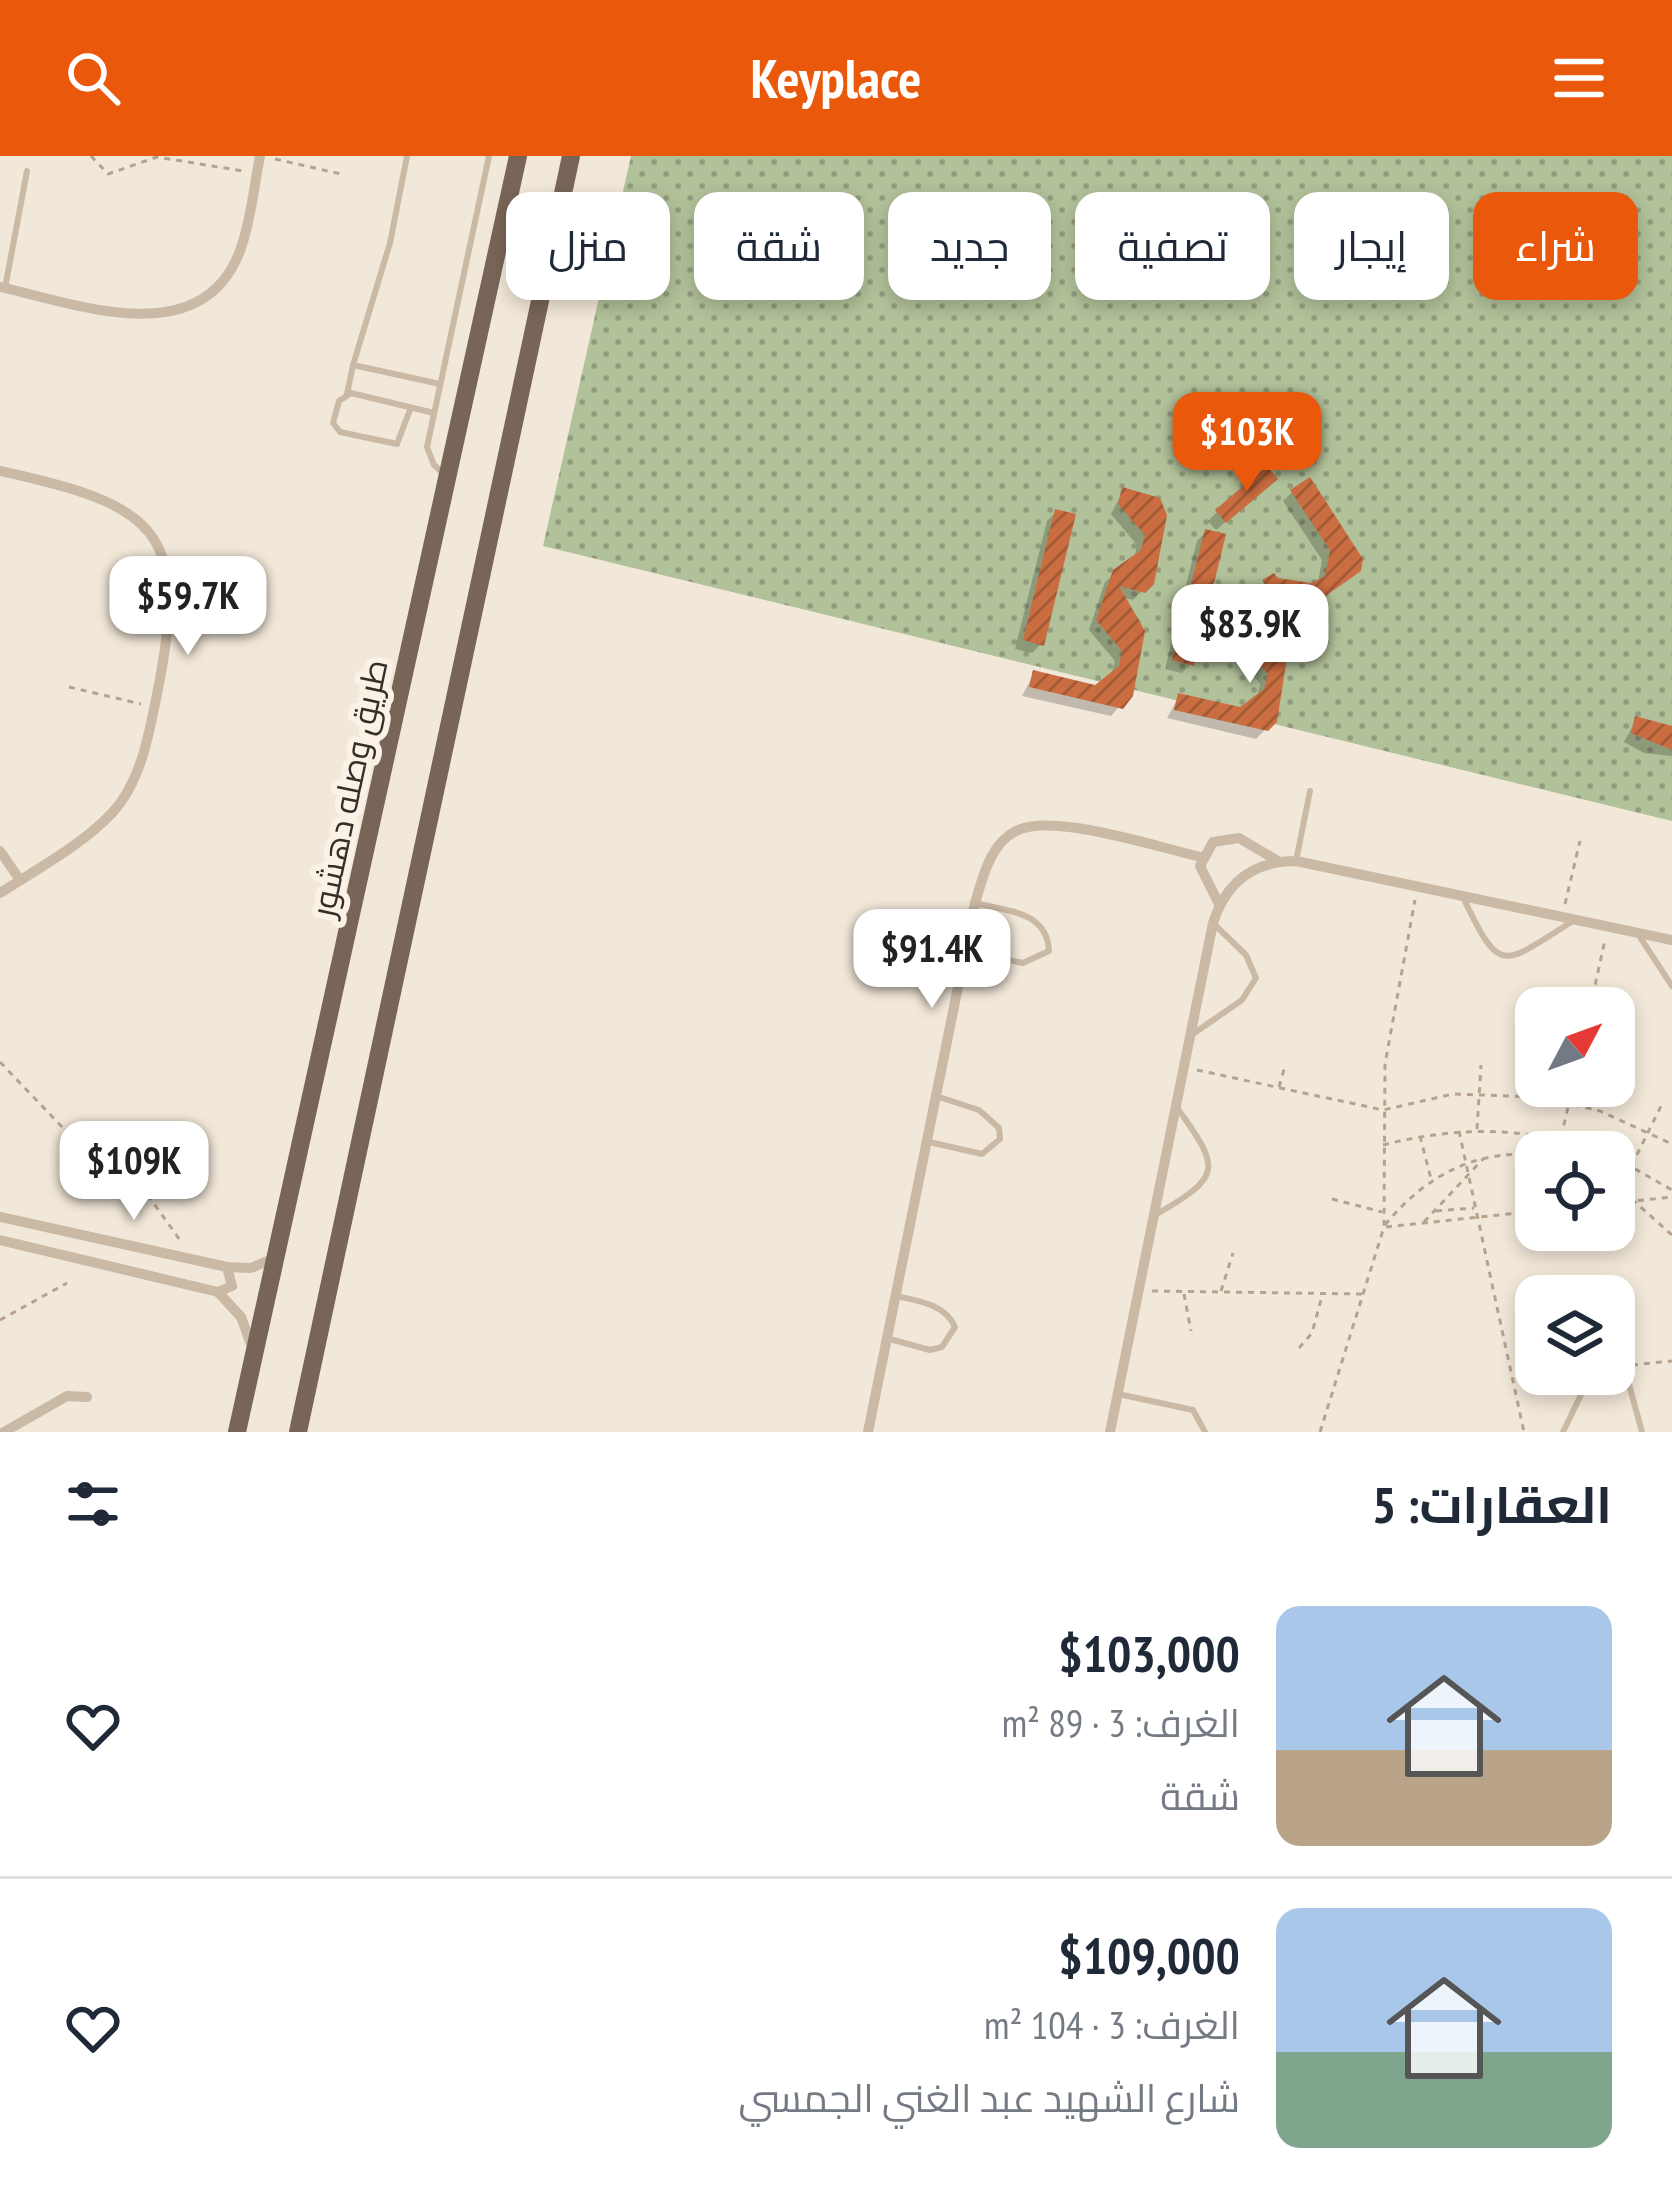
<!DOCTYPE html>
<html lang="ar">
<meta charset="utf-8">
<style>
body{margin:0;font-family:"PT Sans Narrow",Cairo,sans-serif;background:#f6f6f7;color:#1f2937;direction:rtl;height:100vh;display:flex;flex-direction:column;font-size:45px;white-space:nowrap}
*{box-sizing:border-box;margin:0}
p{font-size:39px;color:#747a83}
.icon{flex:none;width:66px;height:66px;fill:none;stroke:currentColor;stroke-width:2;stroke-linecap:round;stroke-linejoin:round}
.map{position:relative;height:1276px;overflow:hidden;direction:ltr}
.sheet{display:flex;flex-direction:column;background:#fff;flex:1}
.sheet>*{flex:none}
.top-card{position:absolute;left:36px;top:36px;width:1602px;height:108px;direction:rtl;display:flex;gap:24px}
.needle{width:78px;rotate:49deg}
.fabs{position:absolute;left:1515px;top:831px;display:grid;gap:24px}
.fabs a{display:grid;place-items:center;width:120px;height:120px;border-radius:24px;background:#fff;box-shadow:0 6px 18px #0003;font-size:60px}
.price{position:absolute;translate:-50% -102px;padding:0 27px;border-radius:24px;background:#fff;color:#222;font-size:39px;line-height:78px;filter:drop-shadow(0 3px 6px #0008)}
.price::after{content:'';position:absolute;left:50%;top:72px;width:36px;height:27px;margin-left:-18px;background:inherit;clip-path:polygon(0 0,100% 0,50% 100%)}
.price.current{background:#ea580c;color:#fff}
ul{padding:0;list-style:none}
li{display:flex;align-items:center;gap:36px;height:300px;padding:0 60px}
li+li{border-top:3px solid #e0e1e3}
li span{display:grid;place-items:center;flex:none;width:336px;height:240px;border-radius:24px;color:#555}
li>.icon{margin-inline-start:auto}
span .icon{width:144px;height:144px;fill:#fffc;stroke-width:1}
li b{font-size:51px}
h2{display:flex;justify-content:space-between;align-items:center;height:144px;padding:0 60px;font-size:51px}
.tag{padding:0 42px;border-radius:24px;background:#fff;box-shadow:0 6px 18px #0003;font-size:42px;line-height:108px}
.tag.current{background:#ea580c;color:#fff}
header{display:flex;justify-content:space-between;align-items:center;height:156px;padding:0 60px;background:#ea580c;color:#fff;font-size:54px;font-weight:700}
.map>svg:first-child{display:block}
.grass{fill:url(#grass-dots)}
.shadow{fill:#0003}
.building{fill:url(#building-hatch)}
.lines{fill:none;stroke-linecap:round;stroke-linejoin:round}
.path{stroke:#b6a38f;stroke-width:3;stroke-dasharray:6 6;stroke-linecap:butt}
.service{stroke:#cab9a5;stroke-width:6}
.minor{stroke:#cab9a5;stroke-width:10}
.primary{stroke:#786557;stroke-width:18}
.labels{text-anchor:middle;stroke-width:12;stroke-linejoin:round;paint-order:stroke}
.street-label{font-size:33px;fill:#362d27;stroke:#faf2e6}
</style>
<header><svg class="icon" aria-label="menu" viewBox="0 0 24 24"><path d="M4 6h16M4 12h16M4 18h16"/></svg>Keyplace<svg class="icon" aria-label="search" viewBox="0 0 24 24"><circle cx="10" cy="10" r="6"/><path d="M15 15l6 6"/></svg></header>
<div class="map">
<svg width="1672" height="1276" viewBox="0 0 1672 1276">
<defs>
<pattern id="grass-dots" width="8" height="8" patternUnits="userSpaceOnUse" patternTransform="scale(3)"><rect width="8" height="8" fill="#b1c199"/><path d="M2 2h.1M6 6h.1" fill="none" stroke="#919d7d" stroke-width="1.8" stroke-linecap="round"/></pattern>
<pattern id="building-hatch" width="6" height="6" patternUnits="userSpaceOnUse" patternTransform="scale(3)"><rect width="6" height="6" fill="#ca6d40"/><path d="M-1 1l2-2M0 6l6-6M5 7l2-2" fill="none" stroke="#a55a36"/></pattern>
</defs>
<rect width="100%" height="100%" fill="#f2e8d9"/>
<path class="grass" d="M 631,0 L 1672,0 L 1672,665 L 543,390 Z"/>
<g class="shadow">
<path d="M 1265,332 L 1216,374 L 1208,365 L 1217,356 Z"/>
<path d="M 1123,335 L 1158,344 L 1151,426 L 1133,444 L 1124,442 L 1141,466 L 1130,538 L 1111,560 L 1022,540 L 1034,517 L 1095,532 L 1111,519 L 1115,505 L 1089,474 L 1105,426 L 1134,403 L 1137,389 L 1111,358 Z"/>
<path d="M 1292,336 L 1353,420 L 1286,468 L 1275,468 L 1255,436 L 1273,421 L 1312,430 L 1318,427 L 1322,404 L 1283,345 Z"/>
<path d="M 1056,356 L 1041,488 L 1032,497 L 1015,493 L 1047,365 Z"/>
<path d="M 1206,376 L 1191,508 L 1182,517 L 1165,513 L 1197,385 Z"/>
<path d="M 1246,473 L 1281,483 L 1274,565 L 1256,583 L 1167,562 L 1179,540 L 1240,555 L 1257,542 L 1260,528 L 1234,496 Z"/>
<path d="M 1636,564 L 1672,573 L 1672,600 L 1644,597 L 1624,586 Z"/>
</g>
<g class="building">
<path d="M 1267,310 L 1278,323 L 1226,367 L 1215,354 Z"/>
<path d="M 1310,321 L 1363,403 L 1361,415 L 1297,460 L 1284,460 L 1262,424 L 1274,417 L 1278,422 L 1311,427 L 1325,420 L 1330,394 L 1290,334 Z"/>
<path d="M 1122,331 L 1160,342 L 1167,359 L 1154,428 L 1145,437 L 1119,430 L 1145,475 L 1133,540 L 1123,553 L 1029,531 L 1033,514 L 1095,529 L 1119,510 L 1122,495 L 1096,464 L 1113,414 L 1141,394 L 1145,379 L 1118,348 Z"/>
<path d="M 1055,353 L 1076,358 L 1044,490 L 1023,484 Z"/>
<path d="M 1205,373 L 1226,378 L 1194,510 L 1172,504 Z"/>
<path d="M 1245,470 L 1283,480 L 1289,488 L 1277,566 L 1268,575 L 1174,554 L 1178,537 L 1240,551 L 1264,533 L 1268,518 L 1241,487 Z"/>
<path d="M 1635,560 L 1672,570 L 1672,594 L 1631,577 Z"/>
</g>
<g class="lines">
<g class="path">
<path d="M 91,0 L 108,18 L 157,1 L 243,15"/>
<path d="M 275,3 L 341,18"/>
<path d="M 69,531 L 141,548"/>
<path d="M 1565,748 L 1580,685"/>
<path d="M 1590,852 L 1605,784"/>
<path d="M 0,906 L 107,1018 L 137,1024 L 182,1087"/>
<path d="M 1197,914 L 1383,954 L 1453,938 L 1540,941 L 1600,955 L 1672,988"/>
<path d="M 1279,931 L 1285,910"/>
<path d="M 1477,973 L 1481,909"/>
<path d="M 1459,975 L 1524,1276"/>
<path d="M 1420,980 L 1431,1023"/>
<path d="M 1561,981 L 1573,930"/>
<path d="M 1383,989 C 1457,970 1527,970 1599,996"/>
<path d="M 1614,1001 L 1672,1034"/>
<path d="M 1614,1027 L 1672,1079"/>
<path d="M 1621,1031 L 1661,950"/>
<path d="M 1332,1043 L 1382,1056"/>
<path d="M 1614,1047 L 1672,1041"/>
<path d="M 1436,1055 L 1474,1052"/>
<path d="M 1424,1066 L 1483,1003"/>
<path d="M 1385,1069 C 1423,1022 1474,993 1536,999"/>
<path d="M 1386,1071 L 1536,1055"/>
<path d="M 1152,1135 L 1363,1138"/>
<path d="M 1221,1135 L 1233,1097"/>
<path d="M 1184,1138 L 1191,1175"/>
<path d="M 0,1164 L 67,1127"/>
<path d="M 1299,1192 L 1312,1177 L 1322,1140"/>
<path d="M 1632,1209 L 1672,1205"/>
<path d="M 1320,1276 L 1384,1071 L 1385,908 L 1415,744"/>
</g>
<g class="service">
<path d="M 407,0 L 390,87 L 353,209 L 440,228"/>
<path d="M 5,132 L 27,15"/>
<path d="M 347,238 L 353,209"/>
<path d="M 411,251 L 397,288 L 340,276 L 333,267 L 339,245 L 351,237 L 434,257"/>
<path d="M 445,319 L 434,309 L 427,291 L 489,0"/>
<path d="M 1296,705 L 1310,635"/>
<path d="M 1462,739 C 1501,822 1502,809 1573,765"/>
<path d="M 1638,778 L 1672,830"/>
<path d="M 967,796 L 1023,807 L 1049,795 C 1047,755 1007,755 975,747"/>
<path d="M 1193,878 L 1242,844 L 1256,822 L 1246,799 L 1216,770"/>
<path d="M 929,986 L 982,998 L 1000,983 L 999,972 L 979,954 L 939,941"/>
<path d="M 1157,1058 C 1222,1020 1221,1013 1178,953"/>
<path d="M 886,1182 L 930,1194 L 942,1191 L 955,1171 C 945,1148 918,1145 896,1140"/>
<path d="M 1614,1195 L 1624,1210 L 1642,1276"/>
<path d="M 1118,1238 L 1193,1254 L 1205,1276"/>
<path d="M 1563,1276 L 1591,1218"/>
</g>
<g class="minor">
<path d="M 0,131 C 77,148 204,198 241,92 C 251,64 254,30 260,0"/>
<path d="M 0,315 C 155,349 191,372 157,538 C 149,578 141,626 112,657 C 82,689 37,713 0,737"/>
<path d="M 0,695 L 20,724"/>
<path d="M 1219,748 L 1200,710 L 1213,686 L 1239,682 L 1278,705"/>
<path d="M 0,1061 L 227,1111 L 251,1112 L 272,1103"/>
<path d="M 0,1084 L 218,1136 L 241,1161 L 252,1191"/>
<path d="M 218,1136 L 232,1130 L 227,1111"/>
<path d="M 4,1276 L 67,1240 L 87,1241"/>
<path d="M 868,1276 L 975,747 C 983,721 990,688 1016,675 C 1053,656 1160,692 1201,701"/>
<path d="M 1110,1276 L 1213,767 C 1226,726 1253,705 1296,705 L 1672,784"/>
</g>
<g class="primary">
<path d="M 237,1276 L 518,0"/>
<path d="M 298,1276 L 571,0"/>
</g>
</g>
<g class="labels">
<g class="street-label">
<text transform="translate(349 632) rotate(-78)" y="12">طريق وصله دهشور</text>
</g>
</g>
</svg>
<div class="fabs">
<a><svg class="needle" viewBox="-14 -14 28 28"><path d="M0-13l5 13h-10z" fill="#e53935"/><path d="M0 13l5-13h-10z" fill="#747a83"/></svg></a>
<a><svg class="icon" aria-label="locate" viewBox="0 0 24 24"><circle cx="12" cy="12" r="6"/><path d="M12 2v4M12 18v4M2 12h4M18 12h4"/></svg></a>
<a><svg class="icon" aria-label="layers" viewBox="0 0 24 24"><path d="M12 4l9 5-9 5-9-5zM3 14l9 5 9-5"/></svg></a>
</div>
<b class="price current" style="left:1247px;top:338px">$103K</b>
<b class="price" style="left:188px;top:502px">$59.7K</b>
<b class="price" style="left:1250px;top:530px">$83.9K</b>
<b class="price" style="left:932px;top:855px">$91.4K</b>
<b class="price" style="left:134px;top:1067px">$109K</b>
<div class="top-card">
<a class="tag current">شراء</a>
<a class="tag">إيجار</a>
<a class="tag">تصفية</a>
<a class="tag">جديد</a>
<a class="tag">شقة</a>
<a class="tag">منزل</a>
</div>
</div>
<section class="sheet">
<h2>العقارات: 5<svg class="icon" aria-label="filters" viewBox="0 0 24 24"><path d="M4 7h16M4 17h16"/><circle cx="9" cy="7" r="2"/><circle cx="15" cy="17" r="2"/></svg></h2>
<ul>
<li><span style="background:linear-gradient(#a9c7e8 60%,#b9a48a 0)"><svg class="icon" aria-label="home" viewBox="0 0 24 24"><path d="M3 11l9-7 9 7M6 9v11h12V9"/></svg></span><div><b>$103,000</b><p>الغرف: 3 · 89 m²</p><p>شقة</p></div><svg class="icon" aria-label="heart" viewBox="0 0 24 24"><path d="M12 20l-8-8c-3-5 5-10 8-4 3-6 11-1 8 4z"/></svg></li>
<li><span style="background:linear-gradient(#a9c7e8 60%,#7fa58c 0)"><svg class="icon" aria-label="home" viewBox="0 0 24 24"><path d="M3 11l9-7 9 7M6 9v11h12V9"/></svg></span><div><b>$109,000</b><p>الغرف: 3 · 104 m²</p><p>شارع الشهيد عبد الغني الجمسي</p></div><svg class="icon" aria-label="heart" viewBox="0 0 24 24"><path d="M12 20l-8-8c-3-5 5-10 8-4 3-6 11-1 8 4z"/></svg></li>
</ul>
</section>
